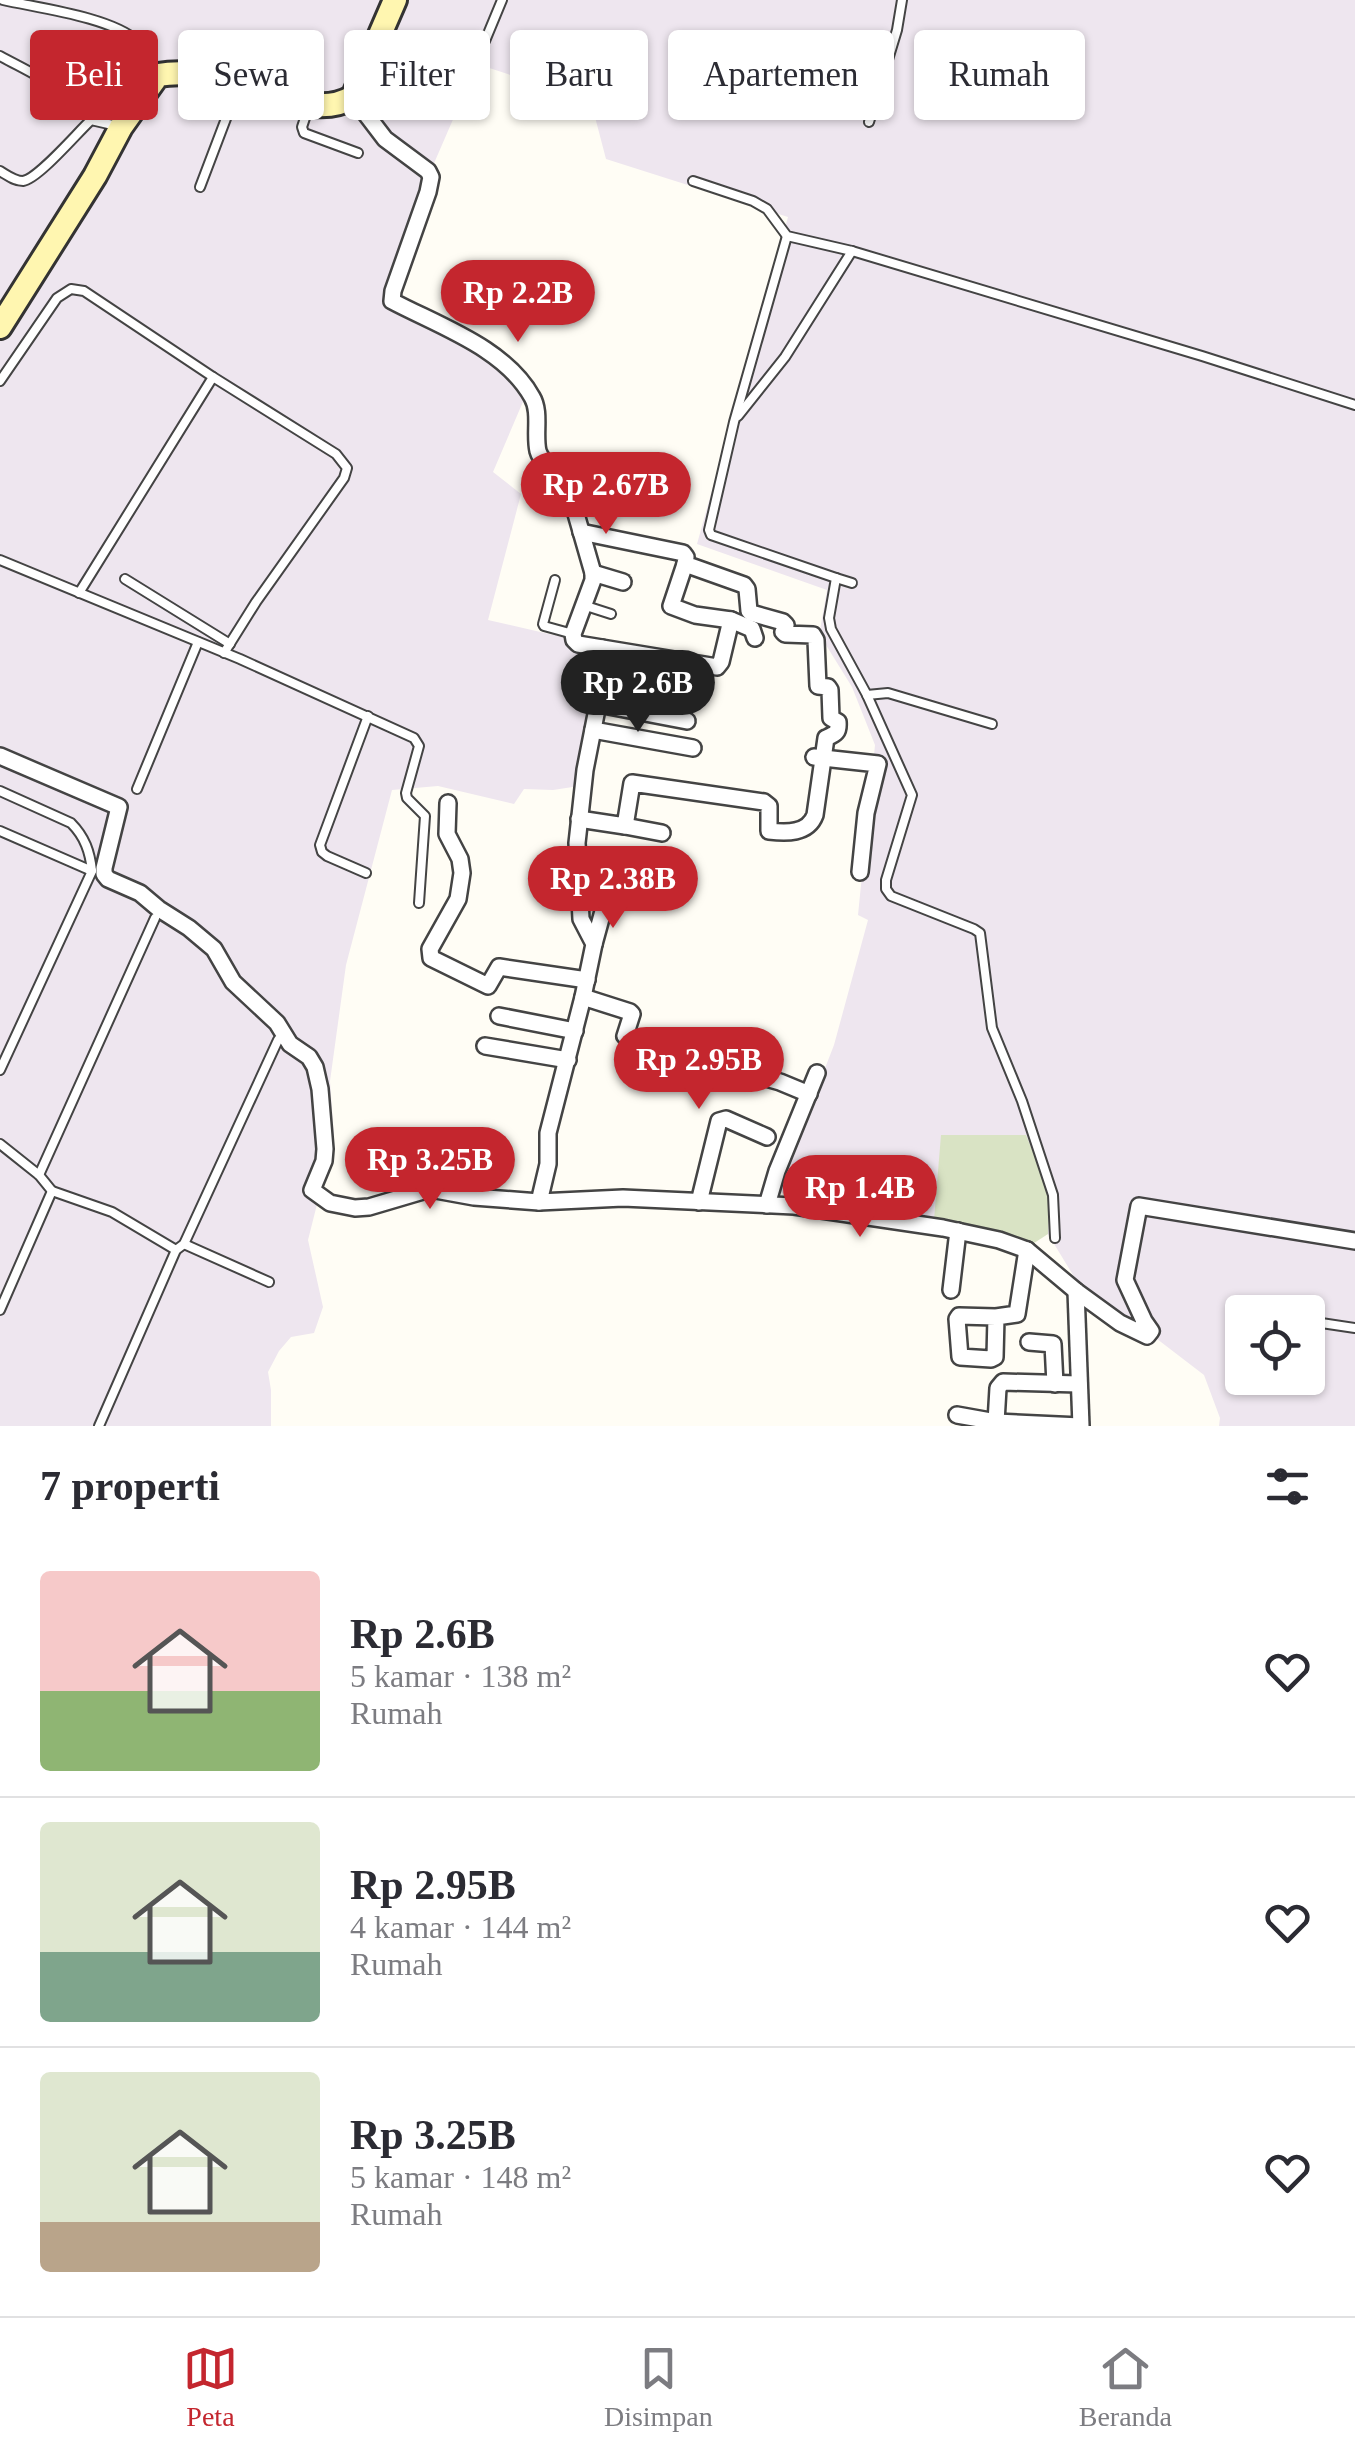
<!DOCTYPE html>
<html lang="id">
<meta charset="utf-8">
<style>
body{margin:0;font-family:"Times New Roman",serif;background:#f2f2f3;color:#2b2b33;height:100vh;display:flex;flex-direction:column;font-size:38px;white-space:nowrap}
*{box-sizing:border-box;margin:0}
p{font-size:32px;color:#7c7c81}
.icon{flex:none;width:55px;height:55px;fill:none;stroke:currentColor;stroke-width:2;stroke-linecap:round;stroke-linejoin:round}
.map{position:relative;height:1426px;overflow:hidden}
.panel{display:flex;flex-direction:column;background:#fff;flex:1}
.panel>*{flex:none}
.top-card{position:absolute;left:30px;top:30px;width:1295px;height:90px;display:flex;gap:20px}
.buttons{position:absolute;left:1225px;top:1295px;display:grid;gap:20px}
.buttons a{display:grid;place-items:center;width:100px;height:100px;border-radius:10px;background:#fff;box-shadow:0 2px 8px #0004;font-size:50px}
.price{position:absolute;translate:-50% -85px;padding:0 22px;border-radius:35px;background:#c4262e;color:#fff;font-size:32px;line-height:65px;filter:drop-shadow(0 2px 5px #0008)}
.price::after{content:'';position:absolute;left:50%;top:60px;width:30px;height:22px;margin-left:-15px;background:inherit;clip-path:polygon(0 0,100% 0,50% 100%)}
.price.on{background:#222;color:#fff}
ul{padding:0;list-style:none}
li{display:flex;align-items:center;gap:30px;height:250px;padding:0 40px}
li+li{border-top:2px solid #e1e1e2}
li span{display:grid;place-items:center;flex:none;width:280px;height:200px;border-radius:10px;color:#555}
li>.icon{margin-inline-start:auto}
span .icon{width:120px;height:120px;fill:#fffc;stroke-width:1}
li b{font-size:42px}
h2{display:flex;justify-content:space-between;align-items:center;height:120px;padding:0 40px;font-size:42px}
.tag{padding:0 35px;border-radius:10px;background:#fff;box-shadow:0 2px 8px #0004;font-size:35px;line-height:90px}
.tag.on{background:#c4262e;color:#fff}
.menu{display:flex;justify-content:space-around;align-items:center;height:140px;border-top:2px solid #e1e1e2;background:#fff;font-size:28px;color:#7c7c81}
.menu a{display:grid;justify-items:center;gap:5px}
.menu .on{color:#c4262e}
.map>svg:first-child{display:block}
.industrial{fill:#eee6ef;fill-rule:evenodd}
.cemetery{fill:#d9e3c4}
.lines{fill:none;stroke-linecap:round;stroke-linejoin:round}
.service-casing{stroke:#444;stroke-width:12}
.minor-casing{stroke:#444;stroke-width:20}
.secondary-casing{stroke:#333;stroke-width:28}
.service{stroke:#fff;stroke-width:8}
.minor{stroke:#fff;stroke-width:15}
.secondary{stroke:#fff6b0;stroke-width:22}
</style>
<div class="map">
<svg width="1355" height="1426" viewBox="0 0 1355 1426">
<rect width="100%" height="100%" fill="#fffdf5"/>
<path class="industrial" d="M 0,0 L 1355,0 L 1355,1426 L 1219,1426 L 1220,1418 L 1204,1375 L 1144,1329 L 1084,1293 L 1048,1234 L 1050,1194 L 934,1220 L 777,1192 L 834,1045 L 868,920 L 858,915 L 875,745 L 852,687 L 826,645 L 820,630 L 827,590 L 697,544 L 788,217 L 606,159 L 595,117 L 531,100 L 535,83 L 477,64 L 435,161 L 384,301 L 489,357 L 506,370 L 525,397 L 493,472 L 521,494 L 488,620 L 562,637 L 576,648 L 597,650 L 594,702 L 579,786 L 553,790 L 524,789 L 514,804 L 438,786 L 392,790 L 346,965 L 330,1081 L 334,1137 L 308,1240 L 323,1307 L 314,1333 L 291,1337 L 279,1351 L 268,1372 L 271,1390 L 271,1426 L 0,1426 ZM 1242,1312 L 1308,1312 L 1308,1378 L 1242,1378 Z"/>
<path class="cemetery" d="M 941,1135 L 1026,1135 L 1050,1194 L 1048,1234 L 1028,1247 L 934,1220 Z"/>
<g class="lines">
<g class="service-casing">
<g id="service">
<path d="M 3,0 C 38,8 111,17 137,41 C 146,49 151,64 157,74"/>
<path d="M 485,41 L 502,0"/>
<path d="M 0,56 C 35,75 67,88 91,120"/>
<path d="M 308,109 L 302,127 L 304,133 L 358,153"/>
<path d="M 869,122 L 897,30 L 902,0"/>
<path d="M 0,171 C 7,175 14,181 23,181 C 38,179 77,133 91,120 L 117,126"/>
<path d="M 693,181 L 753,201 L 767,209 L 787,236 L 852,251 L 1202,356 L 1355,405"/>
<path d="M 200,187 L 238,87"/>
<path d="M 787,236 L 734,422 L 709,530 L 711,535 L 836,578 L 829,618 L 831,629 L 867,695 L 912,795 L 886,880 L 886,889 L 891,896 L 974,929 L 980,933 L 992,1028 L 1022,1101 L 1053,1195 L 1055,1238"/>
<path d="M 0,381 L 57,298 L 71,289 L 84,291 L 213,377"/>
<path d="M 738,416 L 785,357 L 852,251"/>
<path d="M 575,508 L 623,501"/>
<path d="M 0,560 L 240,659 L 414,738 L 419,746 L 406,793 L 407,798 L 425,816 L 419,903"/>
<path d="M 836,578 L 852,583"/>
<path d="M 125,579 L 230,644"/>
<path d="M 555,580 L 543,624 L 544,626 L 573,634"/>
<path d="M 79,593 L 213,377 L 336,454 L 347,468 L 344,478 L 256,602 L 224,653"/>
<path d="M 583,605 L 611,614"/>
<path d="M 867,695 L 888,693 L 992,724"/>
<path d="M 137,789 L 198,642"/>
<path d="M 0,791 L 71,823 C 85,837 90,852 92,871 L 0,1070"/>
<path d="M 0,831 L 92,871"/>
<path d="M 366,873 L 327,856 L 322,852 L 320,845 L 368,716"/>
<path d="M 0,1144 L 39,1175 L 52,1191"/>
<path d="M 39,1175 L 155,918"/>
<path d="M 184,1244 L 269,1282"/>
<path d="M 0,1310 L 52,1191 L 112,1212 L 176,1250"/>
<path d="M 1308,1321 L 1355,1328"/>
<path d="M 99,1426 L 176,1250 L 184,1244 L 278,1040"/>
</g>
</g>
<g class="minor-casing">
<g id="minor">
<path d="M 353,97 L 385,139 L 428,171 L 431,177 L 428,192 L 393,291 L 392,301 C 439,326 505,348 532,397 C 541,412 534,434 538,451 C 542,465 560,474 568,486 L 593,573 L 593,580 L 573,634 L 574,640 L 578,644 L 717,667 L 721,662 L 731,620"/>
<path d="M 685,564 L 671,606 L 695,615 L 731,620 L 752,629 L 755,638"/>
<path d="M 593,573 L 623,582"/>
<path d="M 599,676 L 647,683"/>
<path d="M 598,704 L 687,721"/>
<path d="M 593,730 L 693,748"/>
<path d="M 0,756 L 119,807 L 104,868 L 104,874 L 108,879 L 140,893 L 159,909 L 189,928 L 214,949 L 233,982 L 277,1023 L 290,1044 L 309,1057 L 315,1067 L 320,1089 L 325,1149 L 324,1161 L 312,1190 L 330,1203 L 355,1208 L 369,1207 L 430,1189 L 474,1197 L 539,1202 L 623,1198 L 794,1206 L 943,1228 L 999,1240 L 1027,1250 L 1076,1291 L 1120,1323 L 1147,1336 L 1151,1331 L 1144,1321 L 1125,1280 L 1139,1206 L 1355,1241"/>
<path d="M 814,757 L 878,764 L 866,813 L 860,872"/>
<path d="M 448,803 L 447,834 L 460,859 L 462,873 L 458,899 L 430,949 L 431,958 L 488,986 L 499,967 L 587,980"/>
<path d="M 579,819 L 625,826 L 632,783 L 764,802 L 769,806 L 769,831 C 786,833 808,834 815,815 L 826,738 C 835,734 839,733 838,722 L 831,718 L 830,690 L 828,687 L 818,686 L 816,640 L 813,635 L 785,634 L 783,632 L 786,625 L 783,622 L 751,613 L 749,611 L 747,589 L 744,585 L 685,564 L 686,557 L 683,553 L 581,532"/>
<path d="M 625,826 L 662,833"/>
<path d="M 594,944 L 617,860"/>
<path d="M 583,997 L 630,1012 L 632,1014 L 625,1036 L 629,1039 L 780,1082 L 809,1094"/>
<path d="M 499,1016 L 575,1031"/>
<path d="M 485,1046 L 568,1060"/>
<path d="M 539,1202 L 548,1164 L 548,1133 L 583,997 L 594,944 L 581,919 L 577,843 L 585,770 L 598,704 L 602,648"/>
<path d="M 699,1202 L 719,1121 L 726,1119 L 767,1137"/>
<path d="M 767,1205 L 777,1171 L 817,1073"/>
<path d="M 951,1290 L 958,1231"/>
<path d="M 1076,1291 L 1081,1426"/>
<path d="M 996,1317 L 995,1357 L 991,1359 L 960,1357 L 957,1319 L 959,1316 L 996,1317 L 1017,1314 L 1027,1250"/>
<path d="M 1029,1342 L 1053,1344 L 1055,1384"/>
<path d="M 957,1415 L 996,1422 L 1080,1426"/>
<path d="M 996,1422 L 998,1388 L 1003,1382 L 1078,1384"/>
</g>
</g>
<g class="secondary-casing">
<path id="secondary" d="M 0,327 L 95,176 L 121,127 L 158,75 C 186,70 214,76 242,84 C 277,94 318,118 353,97 L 395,0"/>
</g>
<use href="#service" class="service"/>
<use href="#minor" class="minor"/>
<use href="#secondary" class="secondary"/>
</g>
</svg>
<div class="buttons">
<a><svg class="icon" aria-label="locate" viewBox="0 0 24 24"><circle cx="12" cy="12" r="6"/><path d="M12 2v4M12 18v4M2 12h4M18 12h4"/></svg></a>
</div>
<b class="price" style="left:518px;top:345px">Rp 2.2B</b>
<b class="price" style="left:606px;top:537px">Rp 2.67B</b>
<b class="price on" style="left:638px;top:735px">Rp 2.6B</b>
<b class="price" style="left:613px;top:931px">Rp 2.38B</b>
<b class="price" style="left:699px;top:1112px">Rp 2.95B</b>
<b class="price" style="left:430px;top:1212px">Rp 3.25B</b>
<b class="price" style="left:860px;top:1240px">Rp 1.4B</b>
<div class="top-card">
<a class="tag on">Beli</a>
<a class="tag">Sewa</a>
<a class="tag">Filter</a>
<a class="tag">Baru</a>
<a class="tag">Apartemen</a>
<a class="tag">Rumah</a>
</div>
</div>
<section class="panel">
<h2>7 properti<svg class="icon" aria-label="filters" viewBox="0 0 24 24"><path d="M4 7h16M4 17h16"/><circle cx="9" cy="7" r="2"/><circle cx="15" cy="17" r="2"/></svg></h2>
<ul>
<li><span style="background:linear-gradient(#f6c9c9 60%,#8fb573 0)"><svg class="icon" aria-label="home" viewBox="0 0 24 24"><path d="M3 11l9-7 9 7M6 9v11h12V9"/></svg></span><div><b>Rp 2.6B</b><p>5 kamar · 138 m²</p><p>Rumah</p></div><svg class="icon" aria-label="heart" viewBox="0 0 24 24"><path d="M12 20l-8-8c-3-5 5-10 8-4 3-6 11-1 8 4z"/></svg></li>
<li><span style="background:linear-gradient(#dfe7d0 65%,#7fa58c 0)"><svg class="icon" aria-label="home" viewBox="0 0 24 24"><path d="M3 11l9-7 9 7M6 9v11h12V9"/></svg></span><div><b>Rp 2.95B</b><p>4 kamar · 144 m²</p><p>Rumah</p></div><svg class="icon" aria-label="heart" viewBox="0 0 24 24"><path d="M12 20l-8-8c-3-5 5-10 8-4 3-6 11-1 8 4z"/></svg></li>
<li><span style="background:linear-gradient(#dfe7d0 75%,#b9a48a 0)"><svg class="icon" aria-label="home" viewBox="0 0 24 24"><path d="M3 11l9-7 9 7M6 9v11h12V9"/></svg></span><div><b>Rp 3.25B</b><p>5 kamar · 148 m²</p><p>Rumah</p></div><svg class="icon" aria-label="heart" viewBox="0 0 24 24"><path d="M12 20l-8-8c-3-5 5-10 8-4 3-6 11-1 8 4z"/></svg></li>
</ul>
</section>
<nav class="menu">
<a class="on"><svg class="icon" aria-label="map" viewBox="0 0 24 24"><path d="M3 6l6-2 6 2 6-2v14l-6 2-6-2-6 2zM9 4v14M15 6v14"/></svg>Peta</a>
<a><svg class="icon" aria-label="saved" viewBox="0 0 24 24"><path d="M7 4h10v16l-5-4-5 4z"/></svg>Disimpan</a>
<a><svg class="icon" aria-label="home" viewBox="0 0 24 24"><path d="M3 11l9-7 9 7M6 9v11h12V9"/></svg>Beranda</a>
</nav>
